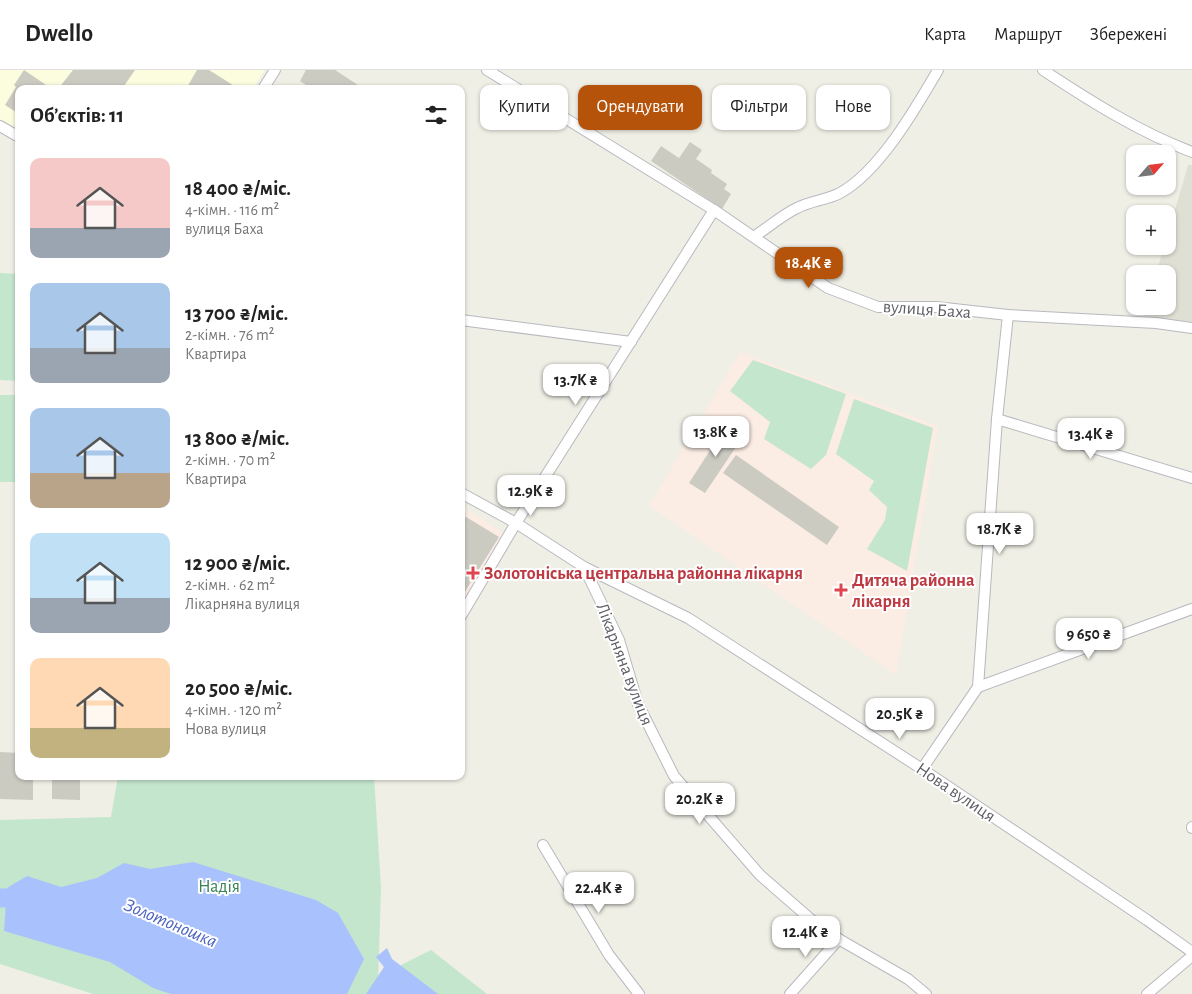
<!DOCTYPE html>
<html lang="uk">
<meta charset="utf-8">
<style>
body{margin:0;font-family:"Alegreya Sans",sans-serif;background:#f6f6f6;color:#222;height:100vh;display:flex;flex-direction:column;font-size:19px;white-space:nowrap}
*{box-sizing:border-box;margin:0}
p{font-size:16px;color:#767676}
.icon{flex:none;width:28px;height:28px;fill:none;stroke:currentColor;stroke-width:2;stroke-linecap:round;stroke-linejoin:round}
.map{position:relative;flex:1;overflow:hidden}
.details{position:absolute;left:15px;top:15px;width:450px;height:695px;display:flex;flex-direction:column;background:#fff;border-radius:10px;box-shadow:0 1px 4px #0004}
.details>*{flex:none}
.hud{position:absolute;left:480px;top:15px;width:475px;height:45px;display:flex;gap:10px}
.needle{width:32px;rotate:62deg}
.tools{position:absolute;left:1126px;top:75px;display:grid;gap:10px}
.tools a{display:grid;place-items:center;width:50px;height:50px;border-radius:10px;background:#fff;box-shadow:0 1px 4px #0004;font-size:25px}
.price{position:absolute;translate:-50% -42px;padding:0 11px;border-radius:10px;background:#fff;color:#222;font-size:16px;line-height:32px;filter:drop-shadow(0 1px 2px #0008)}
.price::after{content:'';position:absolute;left:50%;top:30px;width:15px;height:11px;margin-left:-8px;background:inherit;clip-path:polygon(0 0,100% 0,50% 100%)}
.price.active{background:#b45309;color:#fff}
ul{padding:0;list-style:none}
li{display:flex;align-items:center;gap:15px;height:125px;padding:0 15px}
li span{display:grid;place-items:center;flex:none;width:140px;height:100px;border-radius:10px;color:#555}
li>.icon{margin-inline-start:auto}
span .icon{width:60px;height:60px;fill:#fffc;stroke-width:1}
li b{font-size:21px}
h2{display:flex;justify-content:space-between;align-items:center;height:60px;padding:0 15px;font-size:21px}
.pill{padding:0 18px;border-radius:10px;background:#fff;box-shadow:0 1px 4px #0004;font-size:18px;line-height:45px}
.pill.active{background:#b45309;color:#fff}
header{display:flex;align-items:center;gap:30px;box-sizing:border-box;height:70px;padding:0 25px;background:#fff;border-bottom:1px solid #e0e0e0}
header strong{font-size:24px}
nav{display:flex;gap:28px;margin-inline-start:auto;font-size:18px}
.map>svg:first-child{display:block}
.commercial{fill:#fbfdde}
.education{fill:#dfdfd4}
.medical{fill:#fbece4}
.green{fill:#c4e6cd}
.water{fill:#a9c1fc}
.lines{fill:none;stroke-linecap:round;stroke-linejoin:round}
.river{stroke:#a9c1fc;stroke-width:19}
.building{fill:#cbcbc2}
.street-casing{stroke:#b8b9bf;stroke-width:12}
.street{stroke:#fff;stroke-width:10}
.health-dot{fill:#e0444e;stroke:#fff;stroke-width:2}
.labels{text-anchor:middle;stroke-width:4;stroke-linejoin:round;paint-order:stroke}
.street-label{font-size:18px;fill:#5e5f66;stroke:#fff}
.health-label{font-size:18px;font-weight:bold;fill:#be3a42;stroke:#fff;text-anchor:start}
.park-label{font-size:18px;fill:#388251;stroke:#fff}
.water-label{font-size:19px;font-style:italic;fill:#4c63c0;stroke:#fff}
</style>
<header>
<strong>Dwello</strong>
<nav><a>Карта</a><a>Маршрут</a><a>Збережені</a></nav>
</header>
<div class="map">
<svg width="1192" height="924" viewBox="0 0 1192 924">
<rect width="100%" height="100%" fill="#efefe6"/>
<path class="commercial" d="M 0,0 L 265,0 L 253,19 L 19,19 L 19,61 L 0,49 Z"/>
<path class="education" d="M 1188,95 L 1192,95 L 1192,252 L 1143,247 L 1146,236 L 1168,236 L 1168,204 L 1156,204 L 1164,176 L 1168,176 L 1168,164 Z"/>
<g class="medical">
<path d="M 740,282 L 938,356 L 896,605 L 649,436 Z"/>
<path d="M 461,436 L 507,465 L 461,541 Z"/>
</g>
<g class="green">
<path d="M 0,203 L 19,204 L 19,311 L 0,310 Z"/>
<path d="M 753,290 L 846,324 L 826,385 L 811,399 L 764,369 L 770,352 L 730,321 Z"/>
<rect x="0" y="325" width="19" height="87"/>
<path d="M 854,329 L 933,358 L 907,501 L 867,479 L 885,450 L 887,437 L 869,420 L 874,411 L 836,384 Z"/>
<path d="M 118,706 L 374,706 L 381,818 L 378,916 L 375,924 L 93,924 L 0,894 L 0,750 L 111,747 Z"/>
<path d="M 431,880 L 487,924 L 383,924 L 401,895 Z"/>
</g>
<g class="water">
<path d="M 193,792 L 316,830 L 338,843 L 364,889 L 347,924 L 171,924 L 153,918 L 110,892 L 4,861 L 7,818 L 27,806 L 61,817 L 97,808 L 124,793 L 150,799 Z"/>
<path d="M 387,878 L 392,889 L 438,924 L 366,924 L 384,897 L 376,887 Z"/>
</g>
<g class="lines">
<path class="river" d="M 0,828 L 31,828"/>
</g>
<g class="building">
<path d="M 24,0 L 52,19 L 19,19 L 19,44 L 5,35 L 16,17 L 14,15 Z"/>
<path d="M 73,0 L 135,0 L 122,19 L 58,19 Z"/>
<path d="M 197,0 L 209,0 L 236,17 L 235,19 L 186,19 Z"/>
<path d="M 306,0 L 335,0 L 361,17 L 360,19 L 312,19 L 300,11 Z"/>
<path d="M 681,22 L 694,25 L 692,33 L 679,30 Z"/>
<path d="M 690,72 L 702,80 L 696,89 L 712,100 L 711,103 L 727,114 L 724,119 L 731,124 L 722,139 L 651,91 L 661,76 L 679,88 Z"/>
<path d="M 727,354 L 744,365 L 705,423 L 689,413 Z"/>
<path d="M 736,385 L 839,457 L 827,475 L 723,403 Z"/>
<path d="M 461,444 L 499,467 L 461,528 L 461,482 L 465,477 L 461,475 Z"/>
<path d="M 0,682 L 19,683 L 19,706 L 33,706 L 33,730 L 0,729 Z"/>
<path d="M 52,706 L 80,706 L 80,730 L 52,729 Z"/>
</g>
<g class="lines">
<g class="street-casing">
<g id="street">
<path d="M 487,0 L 714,140 L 828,218 L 878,237 L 936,237 L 1008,245 L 1156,253 L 1192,258"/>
<path d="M 1043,0 C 1090,31 1139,62 1192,82"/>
<path d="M 263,19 L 275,0"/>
<path d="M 0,56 L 19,67"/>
<path d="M 755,166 C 769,157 782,145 797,138 C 810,131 827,130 840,123 C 879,102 916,38 938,0"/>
<path d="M 461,250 L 631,272"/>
<path d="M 997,349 L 1192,408"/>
<path d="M 461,423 L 516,453 L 584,497 L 688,548 L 922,699 L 1147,850 L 1192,882"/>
<path d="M 584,497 L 619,570 L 638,634 L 674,706 L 760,805 L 823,860 L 908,909 L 926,924"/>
<path d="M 461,546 L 516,453 L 714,140"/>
<path d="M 978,617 L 1192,539"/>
<path d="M 922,699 L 978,617 L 997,349 L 1008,245"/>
<path d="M 1192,758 L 1192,757"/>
<path d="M 543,775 L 609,885 L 639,924"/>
<path d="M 790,924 L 839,869"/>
<path d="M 1147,924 L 1192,886"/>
</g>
</g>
<use href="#street" class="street"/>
</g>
<g class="health-dot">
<path d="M470.5 495.5h5v5h5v5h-5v5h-5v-5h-5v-5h5z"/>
<path d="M838.5 512.5h5v5h5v5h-5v5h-5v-5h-5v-5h5z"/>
</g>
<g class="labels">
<g class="street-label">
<text transform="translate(927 239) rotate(4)" y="6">вулиця Баха</text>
<text transform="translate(625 594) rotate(69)" y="6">Лікарняна вулиця</text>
<text transform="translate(956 722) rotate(34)" y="6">Нова вулиця</text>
</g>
<g class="health-label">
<text x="484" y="509">Золотоніська центральна районна лікарня</text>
<text x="852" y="516">Дитяча районна<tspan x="852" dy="21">лікарня</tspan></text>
</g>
<g class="park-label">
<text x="219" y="822">Надія</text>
</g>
<g class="water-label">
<text transform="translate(171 852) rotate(23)" y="7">Золотоношка</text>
</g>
</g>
</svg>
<div class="tools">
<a><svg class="needle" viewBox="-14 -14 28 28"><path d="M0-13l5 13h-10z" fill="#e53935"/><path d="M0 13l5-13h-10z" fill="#767676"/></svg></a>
<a>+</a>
<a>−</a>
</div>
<b class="price active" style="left:809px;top:219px">18.4K ₴</b>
<b class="price" style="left:576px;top:336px">13.7K ₴</b>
<b class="price" style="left:716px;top:388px">13.8K ₴</b>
<b class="price" style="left:1091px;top:390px">13.4K ₴</b>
<b class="price" style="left:531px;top:447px">12.9K ₴</b>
<b class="price" style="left:1000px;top:485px">18.7K ₴</b>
<b class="price" style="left:1089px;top:590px">9 650 ₴</b>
<b class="price" style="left:900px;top:670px">20.5K ₴</b>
<b class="price" style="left:700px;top:755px">20.2K ₴</b>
<b class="price" style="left:599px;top:844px">22.4K ₴</b>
<b class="price" style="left:806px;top:888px">12.4K ₴</b>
<div class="hud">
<a class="pill">Купити</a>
<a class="pill active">Орендувати</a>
<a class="pill">Фільтри</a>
<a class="pill">Нове</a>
</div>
<section class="details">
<h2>Об’єктів: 11<svg class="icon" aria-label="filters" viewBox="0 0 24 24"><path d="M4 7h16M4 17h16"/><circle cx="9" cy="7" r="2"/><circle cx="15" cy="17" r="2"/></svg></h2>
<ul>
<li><span style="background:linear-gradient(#f6c9c9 70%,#9aa5b1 0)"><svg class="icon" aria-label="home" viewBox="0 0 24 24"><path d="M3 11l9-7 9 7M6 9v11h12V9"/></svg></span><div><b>18 400 ₴/міс.</b><p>4-кімн. · 116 m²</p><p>вулиця Баха</p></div></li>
<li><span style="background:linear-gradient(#a9c7e8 65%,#9aa5b1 0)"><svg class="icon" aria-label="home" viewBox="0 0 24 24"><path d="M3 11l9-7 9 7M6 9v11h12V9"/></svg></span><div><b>13 700 ₴/міс.</b><p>2-кімн. · 76 m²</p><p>Квартира</p></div></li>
<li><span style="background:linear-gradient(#a9c7e8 65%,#b9a48a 0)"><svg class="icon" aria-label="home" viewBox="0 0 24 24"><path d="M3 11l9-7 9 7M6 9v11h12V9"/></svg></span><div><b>13 800 ₴/міс.</b><p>2-кімн. · 70 m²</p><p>Квартира</p></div></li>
<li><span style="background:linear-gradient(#bfe0f5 65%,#9aa5b1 0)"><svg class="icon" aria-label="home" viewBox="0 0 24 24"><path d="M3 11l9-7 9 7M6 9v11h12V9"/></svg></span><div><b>12 900 ₴/міс.</b><p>2-кімн. · 62 m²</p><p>Лікарняна вулиця</p></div></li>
<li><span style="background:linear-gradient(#ffd9b3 70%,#c2b280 0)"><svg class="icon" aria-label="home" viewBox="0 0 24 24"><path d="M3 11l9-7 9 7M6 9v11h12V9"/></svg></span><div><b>20 500 ₴/міс.</b><p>4-кімн. · 120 m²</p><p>Нова вулиця</p></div></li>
</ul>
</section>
</div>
